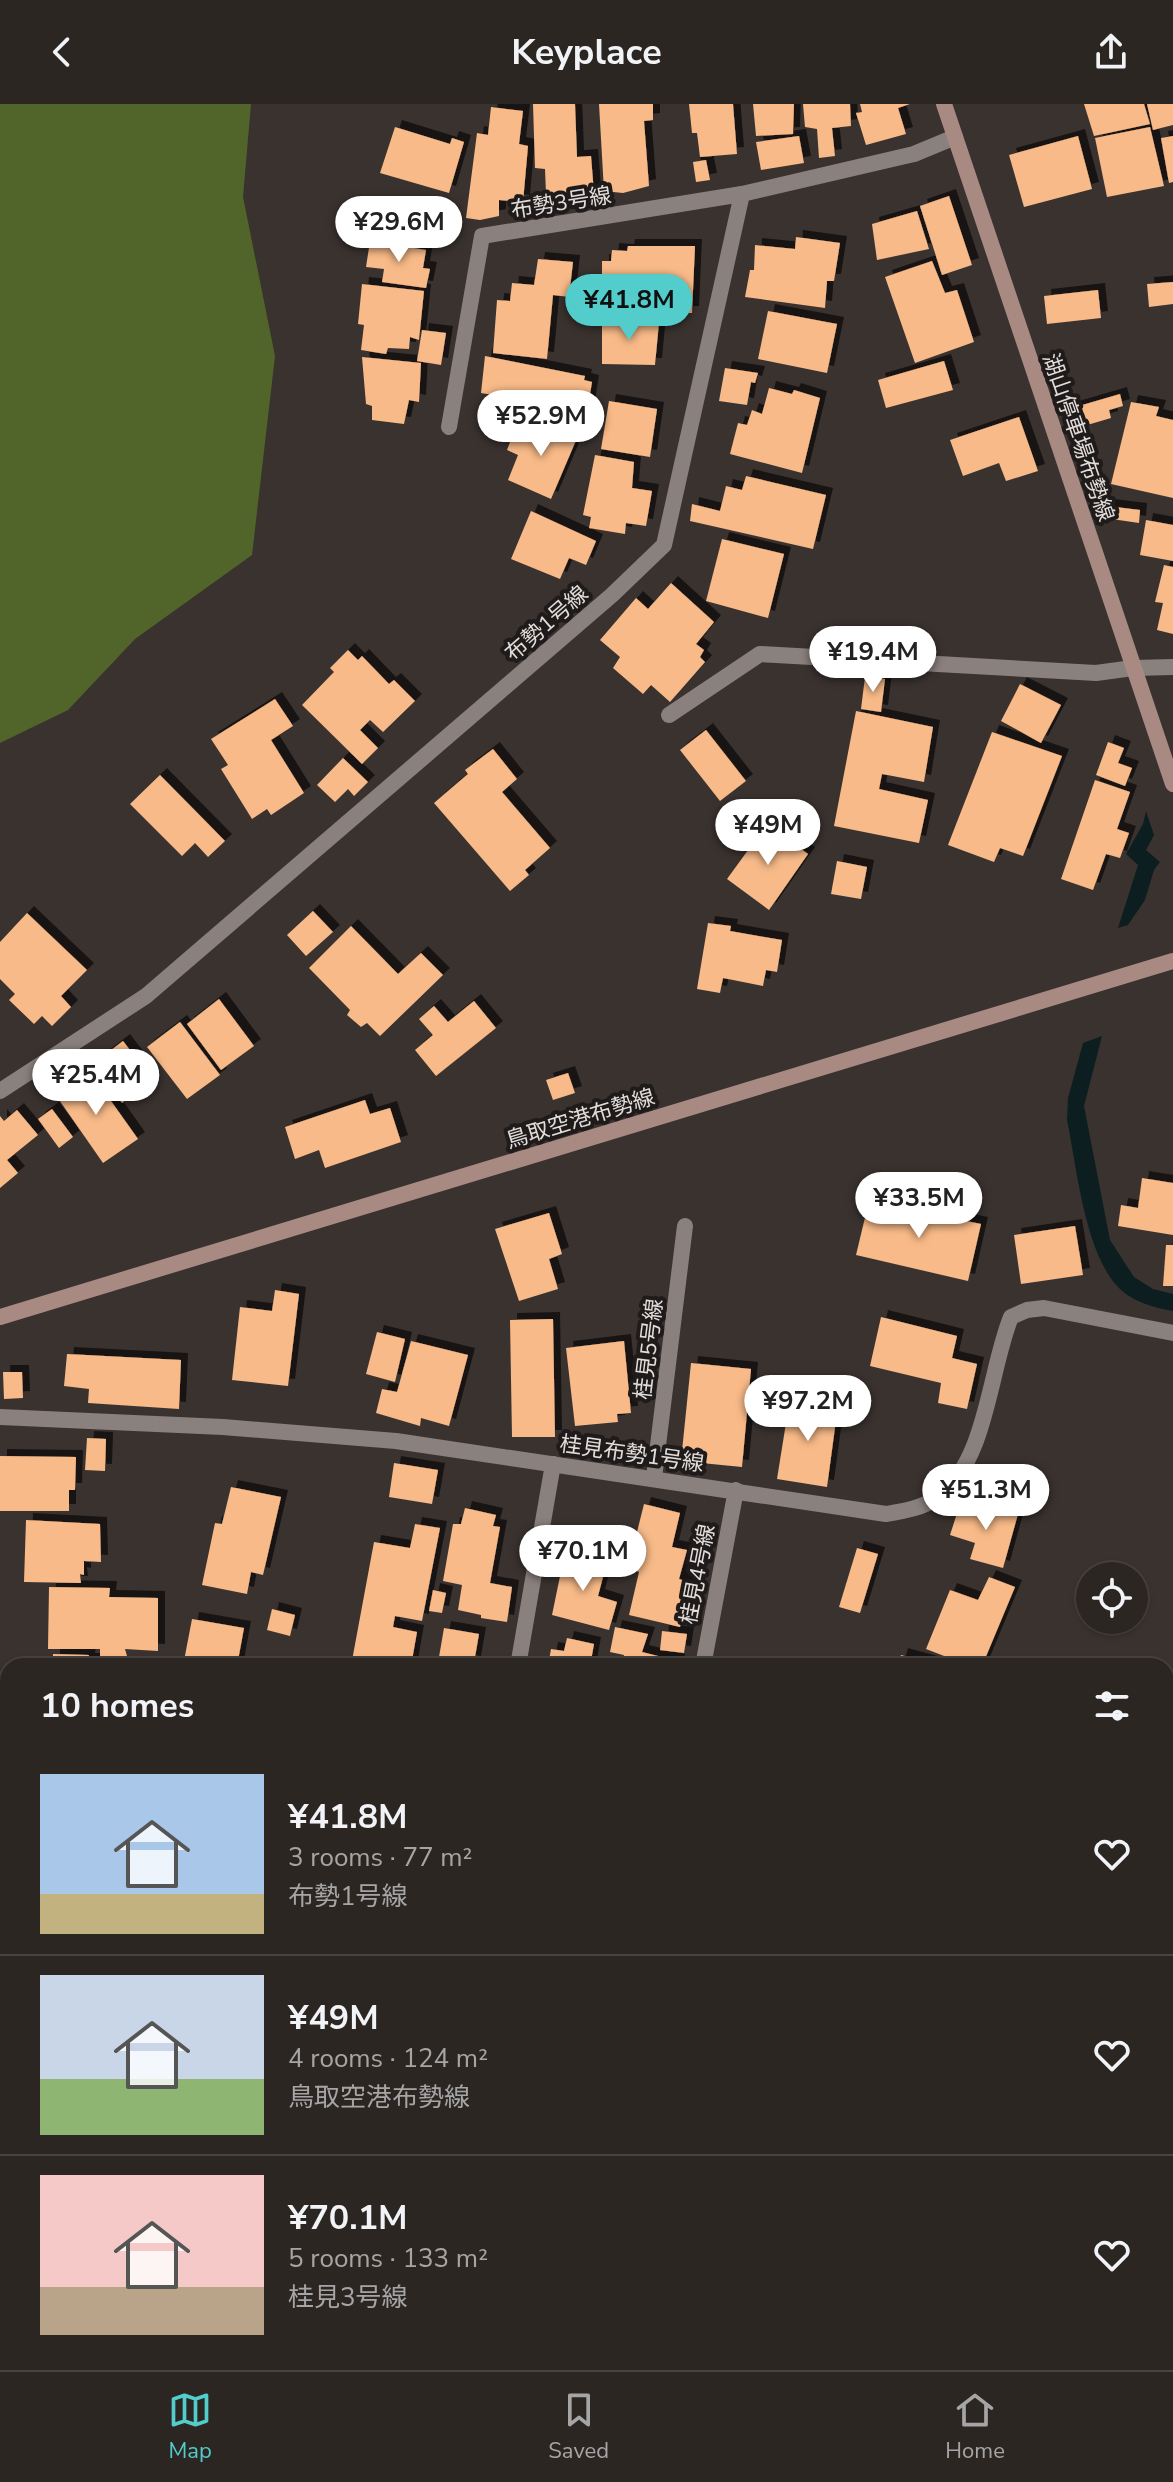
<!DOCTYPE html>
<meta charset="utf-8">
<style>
body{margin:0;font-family:"Nunito Sans","Noto Sans JP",sans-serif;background:#383230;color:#f1f3f6;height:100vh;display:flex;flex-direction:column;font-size:30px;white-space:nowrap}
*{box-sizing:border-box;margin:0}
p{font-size:26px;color:#a6a5a6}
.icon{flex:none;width:44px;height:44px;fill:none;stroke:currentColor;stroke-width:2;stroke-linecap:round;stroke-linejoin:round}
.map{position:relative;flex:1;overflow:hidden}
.drawer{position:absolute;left:0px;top:1554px;width:1174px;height:712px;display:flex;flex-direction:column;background:#2c2623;border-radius:24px 24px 0 0;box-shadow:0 2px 6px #0004,0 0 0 2px #484341}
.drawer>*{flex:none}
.tools{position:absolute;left:1076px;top:1458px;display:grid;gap:16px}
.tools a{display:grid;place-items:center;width:72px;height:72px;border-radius:50%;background:#2c2623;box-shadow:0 2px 6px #0004,0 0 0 2px #484341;font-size:40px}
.price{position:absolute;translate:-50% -68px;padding:0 18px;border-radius:28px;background:#fff;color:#222;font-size:26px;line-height:52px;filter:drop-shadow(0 2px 4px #0008)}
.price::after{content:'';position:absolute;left:50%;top:48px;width:24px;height:18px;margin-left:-12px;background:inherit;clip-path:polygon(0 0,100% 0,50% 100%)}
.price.on{background:#52cdcc;color:#111}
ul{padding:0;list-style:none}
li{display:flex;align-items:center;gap:24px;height:200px;padding:0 40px}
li+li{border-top:2px solid #484341}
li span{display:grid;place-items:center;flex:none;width:224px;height:160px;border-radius:0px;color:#555}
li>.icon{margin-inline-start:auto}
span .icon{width:96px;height:96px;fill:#fffc;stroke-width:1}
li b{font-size:34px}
h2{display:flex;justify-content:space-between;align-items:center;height:96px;padding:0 40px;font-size:34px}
header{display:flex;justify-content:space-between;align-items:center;height:104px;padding:0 40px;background:#2c2623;font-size:36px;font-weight:700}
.tab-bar{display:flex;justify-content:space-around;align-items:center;height:112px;border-top:2px solid #484341;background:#2c2623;font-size:22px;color:#a6a5a6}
.tab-bar a{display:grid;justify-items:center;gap:4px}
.tab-bar .on{color:#52cdcc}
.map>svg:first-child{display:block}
.green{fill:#51652a}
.water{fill:#0c1e20}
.building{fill:#f8ba88;filter:url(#shadow)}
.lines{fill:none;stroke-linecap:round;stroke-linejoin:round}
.street{stroke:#8a817e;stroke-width:16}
.secondary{stroke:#a88a83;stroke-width:16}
.labels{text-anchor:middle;stroke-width:8;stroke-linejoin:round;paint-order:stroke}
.street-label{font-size:22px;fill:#e2dddb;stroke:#1e1b1a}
</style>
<header><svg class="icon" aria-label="back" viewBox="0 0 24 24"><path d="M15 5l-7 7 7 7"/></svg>Keyplace<svg class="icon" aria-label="share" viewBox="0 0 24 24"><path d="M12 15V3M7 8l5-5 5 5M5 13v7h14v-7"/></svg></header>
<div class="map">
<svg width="1173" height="2266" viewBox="0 0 1173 2266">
<defs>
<filter id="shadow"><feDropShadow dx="7" dy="-7" stdDeviation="0" flood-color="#0009"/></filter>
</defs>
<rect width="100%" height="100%" fill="#3a322f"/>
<g class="green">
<path d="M 0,0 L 251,0 L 243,93 L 275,252 L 252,451 L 135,535 L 68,606 L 0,639 Z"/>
<path d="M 0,1670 L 8,1670 L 8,2163 L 0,2164 Z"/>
<path d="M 1166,1891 L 1173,1893 L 1173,2266 L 662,2266 L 600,2258 L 1166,2258 Z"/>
</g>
<g class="water">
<path d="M 1146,707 L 1154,731 L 1146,746 L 1160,758 L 1154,766 L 1145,796 L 1128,821 L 1118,824 L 1138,761 L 1126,750 L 1143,720 Z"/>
<path d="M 1102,932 L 1084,1002 L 1110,1136 L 1134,1173 L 1153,1185 L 1173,1190 L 1173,1207 C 1156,1204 1134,1198 1121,1186 C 1085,1153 1077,1064 1067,1016 L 1068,994 L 1083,939 Z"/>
<path d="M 0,2171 L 8,2171 L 8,2258 L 576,2258 L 625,2266 L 0,2266 Z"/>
</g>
<g class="building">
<path d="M 533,0 L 575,0 L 577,53 L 591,52 L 594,89 L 546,90 L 545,65 L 535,64 Z"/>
<path d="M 599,0 L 653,0 L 653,16 L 644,17 L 649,82 L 623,89 L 604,87 Z"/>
<path d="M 689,0 L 733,0 L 737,50 L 700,53 L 697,29 L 692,29 Z"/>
<path d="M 753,0 L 794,0 L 793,30 L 756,32 Z"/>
<path d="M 803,0 L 850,0 L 851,22 L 832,24 L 835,52 L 819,54 L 817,25 L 805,23 Z"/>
<path d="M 860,0 L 910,0 L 898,4 L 906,30 L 866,41 L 856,9 L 862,8 Z"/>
<path d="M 1084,0 L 1144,0 L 1150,20 L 1094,32 Z"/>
<path d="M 1147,0 L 1173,0 L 1173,21 L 1153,26 Z"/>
<path d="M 491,3 L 523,7 L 519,40 L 528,42 L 523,98 L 499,96 L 499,112 L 480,116 L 466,114 L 477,29 L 488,31 Z"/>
<path d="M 395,23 L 450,40 L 452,34 L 464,38 L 449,89 L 380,69 Z"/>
<path d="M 1150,23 L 1164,82 L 1107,93 L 1095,34 Z"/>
<path d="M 799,32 L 804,59 L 761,66 L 756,38 Z"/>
<path d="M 1078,32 L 1092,85 L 1024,103 L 1009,51 Z"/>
<path d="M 1173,32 L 1173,78 L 1169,79 L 1161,34 Z"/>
<path d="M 706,56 L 710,76 L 696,78 L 693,58 Z"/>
<path d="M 949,92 L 972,161 L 942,171 L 920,102 Z"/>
<path d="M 917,107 L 929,145 L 877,156 L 872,120 Z"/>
<path d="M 796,133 L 840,139 L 834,177 L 827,177 L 825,204 L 745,193 L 750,166 L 754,166 L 755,141 L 795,145 Z"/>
<path d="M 370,137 L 426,146 L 423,164 L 430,165 L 426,184 L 382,178 L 384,165 L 366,163 Z"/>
<path d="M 628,142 L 695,142 L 692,209 L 602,209 L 602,157 L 611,157 L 612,146 L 627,147 Z"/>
<path d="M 538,155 L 573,158 L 569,193 L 553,191 L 547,255 L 493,249 L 497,196 L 510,197 L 512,179 L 534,181 Z"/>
<path d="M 932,157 L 945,189 L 957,186 L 974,238 L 915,259 L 885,173 Z"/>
<path d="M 1173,178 L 1173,200 L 1149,203 L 1147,180 Z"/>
<path d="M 362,180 L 424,187 L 419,236 L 410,233 L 409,245 L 388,244 L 386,250 L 361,246 L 364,221 L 358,220 Z"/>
<path d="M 1098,186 L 1101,214 L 1047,220 L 1044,192 Z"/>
<path d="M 768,207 L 837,220 L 827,269 L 758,255 Z"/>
<path d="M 602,215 L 659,218 L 655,261 L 602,260 Z"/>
<path d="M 422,226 L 446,229 L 441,261 L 417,257 Z"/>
<path d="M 485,252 L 585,272 L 584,276 L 592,278 L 586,315 L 505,300 L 505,293 L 481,289 Z"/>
<path d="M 362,253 L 421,259 L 419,298 L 409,296 L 404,320 L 372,316 L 372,302 L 366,300 Z"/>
<path d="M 944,257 L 953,286 L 886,304 L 878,276 Z"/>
<path d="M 725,264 L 758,269 L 755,279 L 751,278 L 747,301 L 719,297 Z"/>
<path d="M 769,284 L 792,290 L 794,286 L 820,294 L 802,369 L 730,350 L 738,319 L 747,321 L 752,306 L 762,310 Z"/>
<path d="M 1120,290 L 1123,302 L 1109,306 L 1111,314 L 1077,324 L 1072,304 Z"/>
<path d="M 609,297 L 657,305 L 650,353 L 601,345 Z"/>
<path d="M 1131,298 L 1159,303 L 1156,312 L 1173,316 L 1173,394 L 1111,380 Z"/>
<path d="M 1019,313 L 1038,367 L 1006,377 L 999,359 L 963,372 L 950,336 Z"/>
<path d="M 534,316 L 577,334 L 551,395 L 508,376 L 518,351 L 507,346 L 513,330 L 526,335 Z"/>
<path d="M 595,351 L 634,358 L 632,384 L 652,387 L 646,422 L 626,419 L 625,430 L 589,424 L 591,413 L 583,411 Z"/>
<path d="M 746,372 L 826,391 L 813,445 L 690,417 L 692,400 L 720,407 L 726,382 L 742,386 Z"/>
<path d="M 1107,402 L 1140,406 L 1139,419 L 1105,414 Z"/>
<path d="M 531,407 L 596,437 L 586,461 L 569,454 L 560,475 L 511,455 Z"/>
<path d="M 1146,416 L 1173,421 L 1173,457 L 1140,451 Z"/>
<path d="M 722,435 L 784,450 L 768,514 L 706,497 Z"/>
<path d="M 1164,461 L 1173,463 L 1173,530 L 1157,526 L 1163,499 L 1155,498 Z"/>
<path d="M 671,479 L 714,518 L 696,540 L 704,546 L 700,553 L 705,558 L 670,598 L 651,581 L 643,590 L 613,564 L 620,553 L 600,536 L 636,494 L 648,505 Z"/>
<path d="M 348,546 L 358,556 L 362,552 L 389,580 L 394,576 L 415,597 L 383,628 L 370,616 L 360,626 L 378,644 L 362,660 L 302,601 L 334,568 L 330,564 Z"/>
<path d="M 865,573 L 885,575 L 881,608 L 861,605 Z"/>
<path d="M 1020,580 L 1061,601 L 1041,639 L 1001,617 Z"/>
<path d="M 275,595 L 293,622 L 271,636 L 304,689 L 271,711 L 267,705 L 252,715 L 221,665 L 228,661 L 211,635 Z"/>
<path d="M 856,607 L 933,623 L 924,678 L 882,670 L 879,685 L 928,696 L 919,739 L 834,722 Z"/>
<path d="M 706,626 L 746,677 L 720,697 L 680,646 Z"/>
<path d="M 992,628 L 1062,652 L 1023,752 L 1000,744 L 994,758 L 948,741 Z"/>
<path d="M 1108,638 L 1124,644 L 1118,659 L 1132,664 L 1125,682 L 1096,671 Z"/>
<path d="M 493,645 L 517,675 L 502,688 L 550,744 L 525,766 L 529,771 L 510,787 L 434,699 L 468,670 L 465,666 Z"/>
<path d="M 343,654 L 368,678 L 354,692 L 348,685 L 335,698 L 317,681 Z"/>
<path d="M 160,671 L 225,737 L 208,753 L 195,739 L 182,752 L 130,700 Z"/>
<path d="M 1095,676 L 1130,688 L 1117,725 L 1129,729 L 1120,754 L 1106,750 L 1093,786 L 1061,775 Z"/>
<path d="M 767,720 L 808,750 L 769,806 L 727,775 Z"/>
<path d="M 837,757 L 867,763 L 861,795 L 831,790 Z"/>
<path d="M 313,807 L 333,828 L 306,852 L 287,831 Z"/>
<path d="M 27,809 L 87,866 L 61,892 L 71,903 L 52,922 L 42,912 L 34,920 L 9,896 L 15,890 L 0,875 L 0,838 Z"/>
<path d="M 708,819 L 731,822 L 730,827 L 782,836 L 777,868 L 766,866 L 763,882 L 723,874 L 720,889 L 697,885 Z"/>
<path d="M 351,822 L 398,870 L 421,849 L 443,871 L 380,932 L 367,919 L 361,923 L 347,911 L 350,906 L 309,864 Z"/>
<path d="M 219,895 L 254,942 L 221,966 L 187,920 Z"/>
<path d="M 474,897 L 496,924 L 436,972 L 415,946 L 433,931 L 419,915 L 434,902 L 448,918 Z"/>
<path d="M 180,918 L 220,971 L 187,995 L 147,943 Z"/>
<path d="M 123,937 L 153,976 L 122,999 L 93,960 Z"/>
<path d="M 89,966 L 138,1035 L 103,1059 L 55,990 Z"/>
<path d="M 568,969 L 575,989 L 553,996 L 546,976 Z"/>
<path d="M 365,996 L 370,1010 L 390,1004 L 401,1038 L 325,1064 L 319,1046 L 295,1055 L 285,1023 Z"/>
<path d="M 52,1005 L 73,1033 L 59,1044 L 38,1015 Z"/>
<path d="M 17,1006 L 38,1031 L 7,1056 L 18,1069 L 0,1084 L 0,1012 L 4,1017 Z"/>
<path d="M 1142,1074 L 1173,1079 L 1173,1131 L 1118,1122 L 1121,1101 L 1138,1104 Z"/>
<path d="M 869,1097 L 981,1120 L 968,1177 L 856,1151 Z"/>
<path d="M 549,1109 L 562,1150 L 549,1155 L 558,1185 L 519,1197 L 495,1125 Z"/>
<path d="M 1075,1122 L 1083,1171 L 1021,1180 L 1014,1131 Z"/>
<path d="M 1166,1141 L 1173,1141 L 1173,1182 L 1163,1182 Z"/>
<path d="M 275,1186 L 299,1190 L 288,1282 L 232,1276 L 240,1203 L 272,1207 Z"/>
<path d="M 881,1213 L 957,1232 L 952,1254 L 977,1260 L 967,1305 L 938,1299 L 941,1279 L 870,1262 Z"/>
<path d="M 553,1215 L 555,1333 L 512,1333 L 510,1216 Z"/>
<path d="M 377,1228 L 405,1235 L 395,1278 L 366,1270 Z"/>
<path d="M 411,1237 L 468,1251 L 449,1322 L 421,1314 L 420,1322 L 376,1309 L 382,1285 L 397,1288 Z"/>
<path d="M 624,1237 L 631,1309 L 617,1310 L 618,1318 L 575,1322 L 566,1244 Z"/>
<path d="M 67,1250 L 181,1256 L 179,1305 L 88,1299 L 89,1285 L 64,1282 Z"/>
<path d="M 691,1259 L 751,1265 L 742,1363 L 681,1357 Z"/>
<path d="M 3,1268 L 22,1268 L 23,1294 L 4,1295 Z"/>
<path d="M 790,1294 L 838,1301 L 827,1383 L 777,1375 Z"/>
<path d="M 87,1334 L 106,1335 L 105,1367 L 85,1366 Z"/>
<path d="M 0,1352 L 76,1353 L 75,1386 L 69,1386 L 69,1407 L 0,1407 Z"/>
<path d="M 394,1359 L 438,1366 L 432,1400 L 389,1393 Z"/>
<path d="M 231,1383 L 281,1393 L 263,1471 L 251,1468 L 247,1490 L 202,1481 L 215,1419 L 222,1420 Z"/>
<path d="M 644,1400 L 680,1409 L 672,1443 L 687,1446 L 679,1475 L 698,1481 L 693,1503 L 685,1501 L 680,1523 L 629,1511 L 639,1468 L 628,1464 Z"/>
<path d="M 960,1400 L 980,1406 L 982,1400 L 1018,1410 L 1003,1464 L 970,1455 L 975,1439 L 950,1431 Z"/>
<path d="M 465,1404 L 496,1411 L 493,1422 L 500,1423 L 490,1479 L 512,1483 L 507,1518 L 481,1514 L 481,1511 L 458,1506 L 462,1481 L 443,1477 L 453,1420 L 461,1420 Z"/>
<path d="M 26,1416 L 100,1420 L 101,1458 L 84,1457 L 84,1471 L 80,1470 L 81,1479 L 24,1478 Z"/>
<path d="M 415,1420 L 440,1424 L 422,1517 L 395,1512 L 393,1523 L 417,1528 L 411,1562 L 351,1562 L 374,1438 L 410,1444 Z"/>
<path d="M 857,1444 L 878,1450 L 860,1509 L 839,1503 Z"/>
<path d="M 565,1448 L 607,1458 L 598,1492 L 617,1498 L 609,1526 L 552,1511 Z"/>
<path d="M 989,1473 L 1015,1483 L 982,1562 L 970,1562 L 926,1545 L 950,1486 L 978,1496 Z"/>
<path d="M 49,1483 L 110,1484 L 109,1493 L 158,1494 L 158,1547 L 125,1545 L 127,1552 L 100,1552 L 100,1545 L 48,1545 Z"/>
<path d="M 433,1486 L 446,1489 L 442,1509 L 429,1507 Z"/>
<path d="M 272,1505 L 295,1511 L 290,1532 L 267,1526 Z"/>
<path d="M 192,1515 L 244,1524 L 237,1562 L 183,1562 Z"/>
<path d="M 615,1523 L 648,1530 L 642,1548 L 678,1557 L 677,1562 L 621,1562 L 624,1551 L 610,1548 Z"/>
<path d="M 444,1524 L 479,1530 L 474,1559 L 439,1553 Z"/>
<path d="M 662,1527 L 687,1530 L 684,1549 L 660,1546 Z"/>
<path d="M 567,1534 L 594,1540 L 590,1562 L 548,1562 L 551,1545 L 564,1547 Z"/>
<path d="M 53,1550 L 89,1551 L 88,1556 L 106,1556 L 106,1562 L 53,1562 Z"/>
<path d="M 901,1551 L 938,1561 L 938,1562 L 898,1562 Z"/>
<path d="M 8,1573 L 8,1638 L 0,1638 L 0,1574 Z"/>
<path d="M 1173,1741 L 1173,1782 L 1166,1776 L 1166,1750 Z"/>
</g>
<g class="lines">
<g class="street">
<path d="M 449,323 L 482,132 L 742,90"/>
<path d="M 669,611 L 760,550 L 1096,569 L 1133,564 L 1173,563"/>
<path d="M 0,987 L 146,892 L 612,491 L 664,441 L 742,90 L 914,50 L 955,33"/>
<path d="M 0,1313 L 223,1323 L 396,1337 L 886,1410 C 904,1407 923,1404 938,1393 C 987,1357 989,1267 1011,1213 L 1027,1206 L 1044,1204 L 1173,1229"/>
<path d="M 654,1374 L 685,1122"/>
<path d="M 518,1562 L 553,1360"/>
<path d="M 703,1562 L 736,1386"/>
<path d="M 0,1655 L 8,1655"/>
<path d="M 1166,1879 L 1173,1881"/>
</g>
<g class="secondary">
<path d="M 944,0 L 1173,680"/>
<path d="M 0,1213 L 1173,857"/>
</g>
</g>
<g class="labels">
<g class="street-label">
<text transform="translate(561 98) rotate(-9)" y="8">布勢3号線</text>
<text transform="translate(1079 333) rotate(71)" y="8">湖山停車場布勢線</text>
<text transform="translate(546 519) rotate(-41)" y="8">布勢1号線</text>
<text transform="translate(580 1014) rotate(-17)" y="8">鳥取空港布勢線</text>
<text transform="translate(648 1245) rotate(-83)" y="8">桂見5号線</text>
<text transform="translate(632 1349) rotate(8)" y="8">桂見布勢1号線</text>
<text transform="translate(697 1470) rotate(-79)" y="8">桂見4号線</text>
</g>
</g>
</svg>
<div class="tools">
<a><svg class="icon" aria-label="locate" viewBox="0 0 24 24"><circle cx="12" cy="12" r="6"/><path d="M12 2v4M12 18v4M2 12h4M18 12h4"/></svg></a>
</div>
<b class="price" style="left:399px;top:160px">¥29.6M</b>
<b class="price on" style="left:629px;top:238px">¥41.8M</b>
<b class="price" style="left:541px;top:354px">¥52.9M</b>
<b class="price" style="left:873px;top:590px">¥19.4M</b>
<b class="price" style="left:768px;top:763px">¥49M</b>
<b class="price" style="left:96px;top:1013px">¥25.4M</b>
<b class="price" style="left:919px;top:1136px">¥33.5M</b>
<b class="price" style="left:808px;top:1339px">¥97.2M</b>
<b class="price" style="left:986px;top:1428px">¥51.3M</b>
<b class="price" style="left:583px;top:1489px">¥70.1M</b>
<section class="drawer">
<h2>10 homes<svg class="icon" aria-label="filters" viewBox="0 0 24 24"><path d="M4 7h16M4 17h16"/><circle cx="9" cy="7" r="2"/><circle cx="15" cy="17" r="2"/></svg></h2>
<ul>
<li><span style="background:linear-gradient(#a9c7e8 75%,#c2b280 0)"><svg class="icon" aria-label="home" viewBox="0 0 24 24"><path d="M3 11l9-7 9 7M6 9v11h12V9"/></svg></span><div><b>¥41.8M</b><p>3 rooms · 77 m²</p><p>布勢1号線</p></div><svg class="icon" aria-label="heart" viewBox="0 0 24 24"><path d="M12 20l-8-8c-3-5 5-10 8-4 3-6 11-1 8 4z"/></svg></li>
<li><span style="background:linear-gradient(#c9d6e8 65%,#8fb573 0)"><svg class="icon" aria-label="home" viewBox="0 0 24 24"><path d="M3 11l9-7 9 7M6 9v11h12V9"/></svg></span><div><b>¥49M</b><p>4 rooms · 124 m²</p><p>鳥取空港布勢線</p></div><svg class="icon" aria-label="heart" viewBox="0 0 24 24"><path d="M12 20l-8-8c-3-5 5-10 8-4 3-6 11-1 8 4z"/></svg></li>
<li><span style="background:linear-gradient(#f6c9c9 70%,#b9a48a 0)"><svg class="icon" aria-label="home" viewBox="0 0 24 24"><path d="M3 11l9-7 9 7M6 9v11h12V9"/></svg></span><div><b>¥70.1M</b><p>5 rooms · 133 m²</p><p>桂見3号線</p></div><svg class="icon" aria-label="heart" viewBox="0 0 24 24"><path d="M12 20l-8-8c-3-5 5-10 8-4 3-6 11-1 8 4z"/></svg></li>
</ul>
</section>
</div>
<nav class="tab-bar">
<a class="on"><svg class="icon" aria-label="map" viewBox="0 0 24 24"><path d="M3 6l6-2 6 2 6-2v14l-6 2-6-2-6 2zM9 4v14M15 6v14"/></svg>Map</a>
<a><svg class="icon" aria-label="saved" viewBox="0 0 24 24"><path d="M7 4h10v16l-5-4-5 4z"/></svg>Saved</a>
<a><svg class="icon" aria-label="home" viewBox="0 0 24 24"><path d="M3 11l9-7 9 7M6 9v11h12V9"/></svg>Home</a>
</nav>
